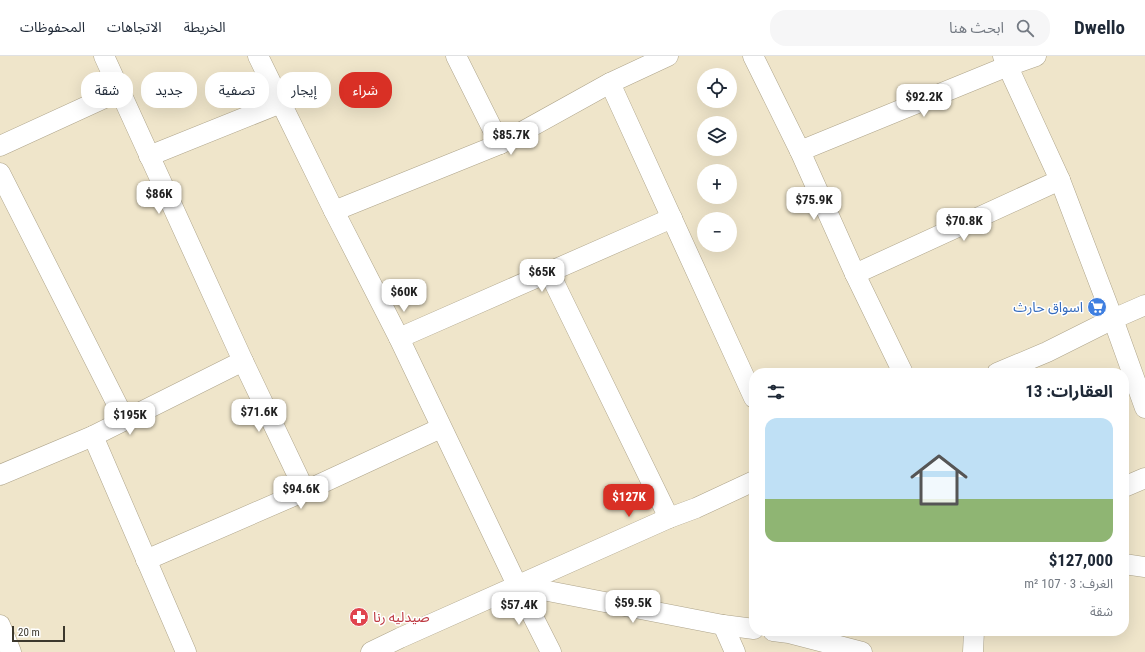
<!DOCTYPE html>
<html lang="ar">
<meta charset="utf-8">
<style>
body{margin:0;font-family:"Roboto Condensed","Noto Sans Arabic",sans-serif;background:#f6f6f7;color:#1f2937;direction:rtl;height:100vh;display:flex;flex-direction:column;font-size:15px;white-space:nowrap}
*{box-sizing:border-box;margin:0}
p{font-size:13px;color:#747a83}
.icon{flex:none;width:22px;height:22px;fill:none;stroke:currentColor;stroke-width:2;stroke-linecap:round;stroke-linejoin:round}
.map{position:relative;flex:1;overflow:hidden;direction:ltr}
.drawer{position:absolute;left:749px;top:312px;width:380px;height:268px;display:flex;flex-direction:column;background:#fff;border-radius:16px;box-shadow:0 4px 16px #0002;direction:rtl}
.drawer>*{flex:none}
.hud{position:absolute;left:12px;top:16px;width:380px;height:36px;direction:rtl;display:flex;gap:8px}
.fabs{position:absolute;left:697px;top:12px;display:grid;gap:8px}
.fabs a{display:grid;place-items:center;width:40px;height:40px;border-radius:50%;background:#fff;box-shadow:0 4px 16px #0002;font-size:20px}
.scale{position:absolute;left:12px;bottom:10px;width:53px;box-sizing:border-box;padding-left:4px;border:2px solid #3c382d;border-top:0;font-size:11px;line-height:14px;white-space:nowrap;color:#3c382d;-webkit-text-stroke:3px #fff;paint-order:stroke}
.price{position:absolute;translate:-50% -34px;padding:0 9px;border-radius:8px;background:#fff;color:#222;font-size:13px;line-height:26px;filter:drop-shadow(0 1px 2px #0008)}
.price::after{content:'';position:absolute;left:50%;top:24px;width:12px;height:9px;margin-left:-6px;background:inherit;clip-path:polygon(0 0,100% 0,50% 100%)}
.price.active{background:#d93025;color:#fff}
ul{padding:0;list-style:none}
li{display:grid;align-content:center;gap:8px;height:212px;padding:0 16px}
li span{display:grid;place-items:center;height:124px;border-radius:12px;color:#555}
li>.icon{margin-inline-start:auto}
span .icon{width:72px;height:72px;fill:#fffc;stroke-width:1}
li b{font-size:17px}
h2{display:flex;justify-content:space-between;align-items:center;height:48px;padding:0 16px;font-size:17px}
.pill{padding:0 14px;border-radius:16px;background:#fff;box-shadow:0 4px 16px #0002;font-size:14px;line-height:36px}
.pill.active{background:#d93025;color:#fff}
header{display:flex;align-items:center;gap:24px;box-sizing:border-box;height:56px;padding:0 20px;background:#fff;border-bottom:1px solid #e0e1e3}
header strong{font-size:19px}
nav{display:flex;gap:22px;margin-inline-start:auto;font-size:14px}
.search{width:280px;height:36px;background:#f6f6f7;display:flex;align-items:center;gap:10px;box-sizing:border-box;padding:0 14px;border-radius:16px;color:#747a83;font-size:15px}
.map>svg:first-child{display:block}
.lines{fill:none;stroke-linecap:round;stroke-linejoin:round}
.minor-casing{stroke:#aea48a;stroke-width:21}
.minor{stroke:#fff;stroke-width:20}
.labels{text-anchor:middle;stroke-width:3;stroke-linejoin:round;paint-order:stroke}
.shop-label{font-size:14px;fill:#366cbe;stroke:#fff;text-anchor:end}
.health-label{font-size:14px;fill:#be3a42;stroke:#fff;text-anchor:start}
</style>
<header>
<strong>Dwello</strong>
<div class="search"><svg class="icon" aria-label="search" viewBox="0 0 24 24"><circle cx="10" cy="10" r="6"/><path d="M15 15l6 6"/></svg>ابحث هنا</div>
<nav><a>الخريطة</a><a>الاتجاهات</a><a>المحفوظات</a></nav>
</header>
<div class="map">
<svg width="1145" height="596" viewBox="0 0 1145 596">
<rect width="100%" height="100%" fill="#efe5ca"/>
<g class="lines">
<g class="minor-casing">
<g id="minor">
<path d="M 104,0 L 243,305 L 305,435"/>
<path d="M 258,0 L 334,155 L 399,282 L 517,529 L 551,596"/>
<path d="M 456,0 L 500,88"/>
<path d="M 753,0 L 800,95 L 855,218 L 903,317"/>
<path d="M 1003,0 L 1060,124 L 1113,263 L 1145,352"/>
<path d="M 610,27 L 754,342"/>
<path d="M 0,90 L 120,35"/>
<path d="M 800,95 L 1008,10 L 1036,0"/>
<path d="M 149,100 L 281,47"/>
<path d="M 0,117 L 125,364"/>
<path d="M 334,155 L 500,88 L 610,27 L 668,0"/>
<path d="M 549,216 L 669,462"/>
<path d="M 855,218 L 1060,124"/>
<path d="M 399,282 L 672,162"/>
<path d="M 997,317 L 1047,296 L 1113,263 L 1145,249"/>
<path d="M 93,380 L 186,596"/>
<path d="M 0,419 L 93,380 L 243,305"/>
<path d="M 1124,431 L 1145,422"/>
<path d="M 146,504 L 305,435 L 441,372"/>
<path d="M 1124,508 L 1145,511"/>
<path d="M 517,529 L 723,569 L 754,573"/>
<path d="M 0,569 L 11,596"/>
<path d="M 723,569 L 735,596"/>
<path d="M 773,575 L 789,577 L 862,596"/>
<path d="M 371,596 L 400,582 L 669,462 L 696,452 L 754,425"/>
<path d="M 973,596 L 974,575"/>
</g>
</g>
<use href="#minor" class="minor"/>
</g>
<defs>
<g id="supermarket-disc" transform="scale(1)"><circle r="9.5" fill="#3f7fe0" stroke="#fff"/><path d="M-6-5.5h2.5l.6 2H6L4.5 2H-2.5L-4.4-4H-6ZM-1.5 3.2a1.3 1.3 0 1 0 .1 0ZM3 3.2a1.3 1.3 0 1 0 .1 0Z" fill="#fff"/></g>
<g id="pharmacy-disc" transform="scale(1)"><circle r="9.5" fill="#e0444e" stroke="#fff"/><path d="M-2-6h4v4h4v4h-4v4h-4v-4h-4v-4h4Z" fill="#fff"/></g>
</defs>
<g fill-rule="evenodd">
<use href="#supermarket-disc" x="1097" y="251"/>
<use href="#pharmacy-disc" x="359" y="561"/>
</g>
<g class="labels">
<g class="shop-label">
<text x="1083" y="256">اسواق حارث</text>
</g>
<g class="health-label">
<text x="373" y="566">صيدليه رنا</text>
</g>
</g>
</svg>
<div class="fabs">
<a><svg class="icon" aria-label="locate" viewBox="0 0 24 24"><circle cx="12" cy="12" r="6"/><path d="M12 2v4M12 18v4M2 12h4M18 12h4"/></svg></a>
<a><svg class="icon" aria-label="layers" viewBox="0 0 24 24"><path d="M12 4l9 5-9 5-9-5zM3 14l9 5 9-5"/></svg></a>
<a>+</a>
<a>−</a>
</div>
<div class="scale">20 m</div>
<b class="price" style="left:924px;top:62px">$92.2K</b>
<b class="price" style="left:511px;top:100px">$85.7K</b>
<b class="price" style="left:159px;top:159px">$86K</b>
<b class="price" style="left:814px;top:165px">$75.9K</b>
<b class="price" style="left:964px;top:186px">$70.8K</b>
<b class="price" style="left:542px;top:237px">$65K</b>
<b class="price" style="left:404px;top:257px">$60K</b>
<b class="price" style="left:259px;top:377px">$71.6K</b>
<b class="price" style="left:130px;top:380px">$195K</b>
<b class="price" style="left:301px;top:454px">$94.6K</b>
<b class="price active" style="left:629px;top:462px">$127K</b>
<b class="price" style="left:633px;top:568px">$59.5K</b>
<b class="price" style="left:519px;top:570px">$57.4K</b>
<div class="hud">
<a class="pill active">شراء</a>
<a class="pill">إيجار</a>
<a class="pill">تصفية</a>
<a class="pill">جديد</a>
<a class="pill">شقة</a>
</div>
<section class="drawer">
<h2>العقارات: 13<svg class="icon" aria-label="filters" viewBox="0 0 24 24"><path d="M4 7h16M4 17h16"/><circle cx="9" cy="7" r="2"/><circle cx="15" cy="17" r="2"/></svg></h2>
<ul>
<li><span style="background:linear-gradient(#bfe0f5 65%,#8fb573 0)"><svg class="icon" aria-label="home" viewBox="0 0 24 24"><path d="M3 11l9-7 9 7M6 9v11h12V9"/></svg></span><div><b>$127,000</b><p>الغرف: 3 · 107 m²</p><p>شقة</p></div></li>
</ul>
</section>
</div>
